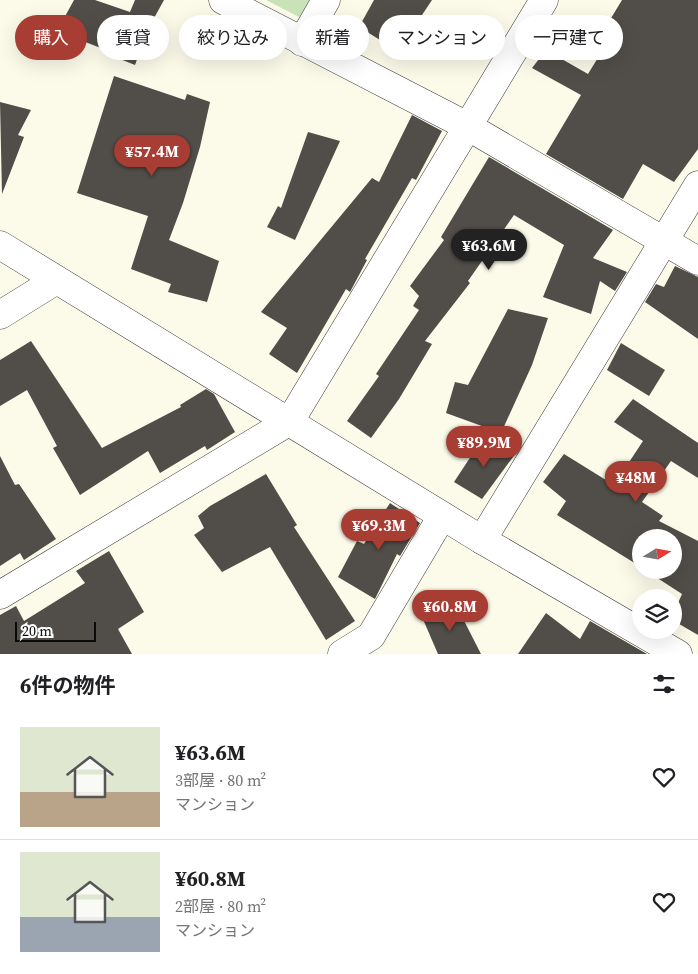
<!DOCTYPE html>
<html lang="ja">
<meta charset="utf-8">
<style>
body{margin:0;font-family:"Source Serif 4","Noto Sans JP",serif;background:#f6f6f6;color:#202124;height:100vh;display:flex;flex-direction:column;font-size:19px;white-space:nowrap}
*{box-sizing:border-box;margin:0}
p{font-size:16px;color:#757577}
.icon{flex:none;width:28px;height:28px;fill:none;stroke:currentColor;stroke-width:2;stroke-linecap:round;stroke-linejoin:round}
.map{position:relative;height:654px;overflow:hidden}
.side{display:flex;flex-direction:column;background:#fff;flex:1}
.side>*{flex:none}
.top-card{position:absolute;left:15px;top:15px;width:669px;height:45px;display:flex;gap:10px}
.needle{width:32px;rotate:79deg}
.controls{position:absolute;left:632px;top:529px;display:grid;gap:10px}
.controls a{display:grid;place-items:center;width:50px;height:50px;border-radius:50%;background:#fff;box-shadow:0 5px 20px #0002;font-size:25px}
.scale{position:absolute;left:15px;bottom:12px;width:81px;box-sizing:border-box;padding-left:5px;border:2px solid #0a0a0a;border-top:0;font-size:14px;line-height:18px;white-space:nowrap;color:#0a0a0a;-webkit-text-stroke:4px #fff;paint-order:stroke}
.price{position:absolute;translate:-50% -42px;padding:0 11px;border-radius:18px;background:#a83d34;color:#fff;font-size:16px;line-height:32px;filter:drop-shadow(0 1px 2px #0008)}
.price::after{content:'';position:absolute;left:50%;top:30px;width:15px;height:11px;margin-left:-8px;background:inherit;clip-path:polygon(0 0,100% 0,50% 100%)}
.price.active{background:#222;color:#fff}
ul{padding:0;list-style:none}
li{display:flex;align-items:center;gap:15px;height:125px;padding:0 20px}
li+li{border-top:1px solid #e0e0e0}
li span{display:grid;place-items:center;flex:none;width:140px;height:100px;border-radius:0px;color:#555}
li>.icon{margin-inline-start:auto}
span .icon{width:60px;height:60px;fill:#fffc;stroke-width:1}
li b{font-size:21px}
h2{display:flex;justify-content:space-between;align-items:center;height:60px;padding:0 20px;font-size:21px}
.tag{padding:0 18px;border-radius:22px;background:#fff;box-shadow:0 5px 20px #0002;font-size:18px;line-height:45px}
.tag.active{background:#a83d34;color:#fff}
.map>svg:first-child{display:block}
.green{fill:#c9e2b8}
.building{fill:#514d48}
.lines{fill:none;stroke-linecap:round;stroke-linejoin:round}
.minor-casing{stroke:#3d3d3d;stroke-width:29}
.minor{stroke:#fff;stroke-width:28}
</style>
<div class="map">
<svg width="698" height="654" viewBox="0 0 698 654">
<rect width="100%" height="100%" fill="#fcfbea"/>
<path class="green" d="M 266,0 L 314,0 L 303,19 Z"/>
<g class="building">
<path d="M 74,0 L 95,0 L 130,12 L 135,0 L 164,0 L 148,29 L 135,65 L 110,55 L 111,52 L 57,31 Z"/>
<path d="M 374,0 L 432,0 L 398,51 L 359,27 Z"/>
<path d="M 622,0 L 698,0 L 698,149 L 674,182 L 643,164 L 623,199 L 546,154 L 581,95 L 532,68 L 546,50 L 588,74 L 610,38 L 602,33 Z"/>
<path d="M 114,76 L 185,100 L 187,94 L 210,102 L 200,147 L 183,203 L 169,240 L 219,261 L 207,302 L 168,292 L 171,284 L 131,269 L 148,216 L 77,193 Z"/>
<path d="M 0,102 L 31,110 L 18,135 L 24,137 L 2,194 Z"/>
<path d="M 412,115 L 442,131 L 416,180 L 412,178 L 365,259 L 367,260 L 350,292 L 346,289 L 297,373 L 269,354 L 287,328 L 261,312 L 372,178 L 379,182 Z"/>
<path d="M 308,132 L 340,141 L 295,240 L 267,227 L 278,206 L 281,208 Z"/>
<path d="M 489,157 L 613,230 L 593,258 L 627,272 L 615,291 L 600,281 L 591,314 L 543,297 L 564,245 L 514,215 L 468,281 L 470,283 L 425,341 L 432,344 L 399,399 L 371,438 L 347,421 L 379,376 L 376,374 L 419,310 L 413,306 L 419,296 L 410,286 L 444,240 L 441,237 Z"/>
<path d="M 675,266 L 698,277 L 698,339 L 645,302 L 656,284 L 664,287 Z"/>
<path d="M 508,309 L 548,318 L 532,365 L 501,433 L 446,413 L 455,382 L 468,385 Z"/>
<path d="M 31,341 L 102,448 L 181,407 L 180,405 L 206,389 L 214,394 L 235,432 L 207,450 L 205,446 L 160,473 L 148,451 L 80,495 L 53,448 L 57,446 L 27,390 L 0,406 L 0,360 Z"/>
<path d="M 621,343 L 665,370 L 649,396 L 607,370 Z"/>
<path d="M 633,399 L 698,443 L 698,478 L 671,461 L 642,502 L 663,516 L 659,521 L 698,541 L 698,635 L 674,621 L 674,612 L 682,594 L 645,570 L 674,570 L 674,538 L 641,538 L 641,567 L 557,515 L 566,501 L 543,482 L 564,454 L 614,485 L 643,441 L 614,422 Z"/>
<path d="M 483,438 L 516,453 L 482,499 L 454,482 Z"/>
<path d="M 0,456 L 15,485 L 19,484 L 56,539 L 24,560 L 20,553 L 0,566 Z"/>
<path d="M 266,474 L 297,525 L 294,527 L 355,621 L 326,640 L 270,547 L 222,572 L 194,535 L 204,528 L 198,516 L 210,506 Z"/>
<path d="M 390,503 L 420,523 L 400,556 L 397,554 L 375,599 L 338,577 L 357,541 L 364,544 Z"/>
<path d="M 109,551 L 144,612 L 118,629 L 132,654 L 0,654 L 0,615 L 16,606 L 24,621 L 85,583 L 76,571 Z"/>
<path d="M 455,603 L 481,654 L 438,654 L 422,617 Z"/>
<path d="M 546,613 L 580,639 L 590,621 L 647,654 L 518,654 Z"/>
</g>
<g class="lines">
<g class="minor-casing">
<g id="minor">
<path d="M 223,0 L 467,126 L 698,261"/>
<path d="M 302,42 L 326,0"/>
<path d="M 0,245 L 482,540 L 678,654"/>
<path d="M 0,315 L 55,281"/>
<path d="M 482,540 L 698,185"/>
<path d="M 0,595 L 290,421 L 544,0"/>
<path d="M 342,654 L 371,636 L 442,516"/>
</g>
</g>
<use href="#minor" class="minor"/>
</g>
</svg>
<div class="controls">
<a><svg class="needle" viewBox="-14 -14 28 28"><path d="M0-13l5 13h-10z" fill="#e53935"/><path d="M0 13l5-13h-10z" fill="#757577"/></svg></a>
<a><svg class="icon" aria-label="layers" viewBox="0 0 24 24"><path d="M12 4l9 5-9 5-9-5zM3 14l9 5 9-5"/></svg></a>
</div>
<div class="scale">20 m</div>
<b class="price" style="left:152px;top:177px">¥57.4M</b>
<b class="price active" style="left:489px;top:271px">¥63.6M</b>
<b class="price" style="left:484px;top:468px">¥89.9M</b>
<b class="price" style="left:636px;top:503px">¥48M</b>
<b class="price" style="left:379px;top:551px">¥69.3M</b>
<b class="price" style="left:450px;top:632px">¥60.8M</b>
<div class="top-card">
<a class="tag active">購入</a>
<a class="tag">賃貸</a>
<a class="tag">絞り込み</a>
<a class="tag">新着</a>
<a class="tag">マンション</a>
<a class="tag">一戸建て</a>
</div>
</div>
<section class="side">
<h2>6件の物件<svg class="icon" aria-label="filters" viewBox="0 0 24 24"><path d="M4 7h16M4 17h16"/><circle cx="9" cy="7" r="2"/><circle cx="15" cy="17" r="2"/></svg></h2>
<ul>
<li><span style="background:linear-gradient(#dfe7d0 65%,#b9a48a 0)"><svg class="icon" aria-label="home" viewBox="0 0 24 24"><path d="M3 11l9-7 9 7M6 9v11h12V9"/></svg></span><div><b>¥63.6M</b><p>3部屋 · 80 m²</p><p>マンション</p></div><svg class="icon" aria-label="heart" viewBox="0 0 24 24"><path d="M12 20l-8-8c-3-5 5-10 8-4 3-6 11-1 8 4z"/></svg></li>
<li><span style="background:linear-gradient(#dfe7d0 65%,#9aa5b1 0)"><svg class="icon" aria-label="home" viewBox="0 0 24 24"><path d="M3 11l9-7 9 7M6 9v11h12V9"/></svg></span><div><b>¥60.8M</b><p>2部屋 · 80 m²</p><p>マンション</p></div><svg class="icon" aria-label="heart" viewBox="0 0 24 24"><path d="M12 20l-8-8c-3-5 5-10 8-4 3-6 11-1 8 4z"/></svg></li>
</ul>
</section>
